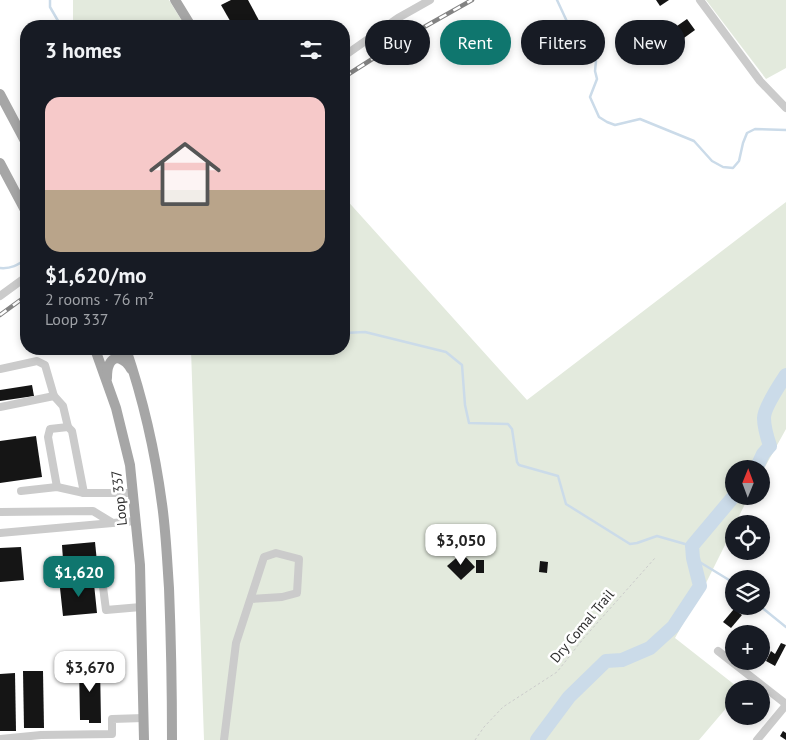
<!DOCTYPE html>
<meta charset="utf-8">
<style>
body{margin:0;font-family:"PT Sans",sans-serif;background:#20242c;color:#f1f3f6;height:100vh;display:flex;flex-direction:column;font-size:19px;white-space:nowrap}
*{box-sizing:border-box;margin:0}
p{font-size:16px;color:#9ea1a6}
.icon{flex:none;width:28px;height:28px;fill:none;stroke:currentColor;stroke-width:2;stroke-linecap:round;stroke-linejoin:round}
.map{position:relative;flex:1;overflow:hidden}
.drawer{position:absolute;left:20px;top:20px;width:330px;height:335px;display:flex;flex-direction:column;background:#171b24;border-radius:20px;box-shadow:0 2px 8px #0003}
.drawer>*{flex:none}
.top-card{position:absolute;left:365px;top:20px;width:345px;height:45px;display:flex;gap:10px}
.needle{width:32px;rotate:1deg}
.buttons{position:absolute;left:725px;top:460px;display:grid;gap:10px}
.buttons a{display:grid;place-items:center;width:45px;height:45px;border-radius:50%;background:#171b24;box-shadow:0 2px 8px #0003;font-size:25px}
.price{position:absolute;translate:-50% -42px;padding:0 11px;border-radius:10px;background:#fff;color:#222;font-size:16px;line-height:32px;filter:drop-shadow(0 1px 2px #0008)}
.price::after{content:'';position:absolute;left:50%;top:30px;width:15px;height:11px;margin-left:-8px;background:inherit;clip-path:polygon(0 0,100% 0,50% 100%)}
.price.on{background:#0f766e;color:#fff}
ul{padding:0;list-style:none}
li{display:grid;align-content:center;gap:10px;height:265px;padding:0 25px}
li+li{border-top:1px solid #363941}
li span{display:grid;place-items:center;height:155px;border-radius:15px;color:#555}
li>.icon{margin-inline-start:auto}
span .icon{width:90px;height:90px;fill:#fffc;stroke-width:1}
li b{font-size:21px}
h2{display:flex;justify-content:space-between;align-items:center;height:60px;padding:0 25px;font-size:21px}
.tag{padding:0 18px;border-radius:22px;background:#171b24;box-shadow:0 2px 8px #0003;font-size:18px;line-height:45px}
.tag.on{background:#0f766e;color:#fff}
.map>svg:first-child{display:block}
.green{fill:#e3eadd}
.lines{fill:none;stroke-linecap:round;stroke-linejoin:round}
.stream{stroke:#cbdbe9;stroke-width:2.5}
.river{stroke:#cbdbe9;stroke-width:14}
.building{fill:#151515}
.path{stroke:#cbcbcb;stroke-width:1;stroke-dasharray:2.5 2.5;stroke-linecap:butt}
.minor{stroke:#cbcbcb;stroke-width:8}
.major{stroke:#a6a6a6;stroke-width:10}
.rail-casing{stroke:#838383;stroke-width:4.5}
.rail{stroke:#fff;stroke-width:2.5;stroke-dasharray:8;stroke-linecap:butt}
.labels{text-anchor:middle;stroke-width:5;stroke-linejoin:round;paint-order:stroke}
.street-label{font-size:14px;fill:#2e2e2e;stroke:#fff}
</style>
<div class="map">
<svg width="786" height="740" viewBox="0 0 786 740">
<rect width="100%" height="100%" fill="#fff"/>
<g class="green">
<path d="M 73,0 L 169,0 L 185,26 L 73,26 Z"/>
<path d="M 706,0 L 786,0 L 786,68 L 766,79 Z"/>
<path d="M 344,197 L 527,400 L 786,202 L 786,429 L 761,474 L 761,469 L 734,469 L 734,496 L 749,496 L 735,524 L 734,524 L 734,527 L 706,583 L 675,638 L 740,689 L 734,689 L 734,699 L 699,740 L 204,740 L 191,349 L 344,349 Z"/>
</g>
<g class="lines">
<g class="stream">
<path d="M 50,0 L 50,7 L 61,26"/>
<path d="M 557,0 L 570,28 L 580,28 L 586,36 L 596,61 L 595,71 L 597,79 L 590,97 L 599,117 L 607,122 L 615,125 L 640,119 L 694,141 L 712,161 L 723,167 L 733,168 L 739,161 L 743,143 L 747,133 L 755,129 L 786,130"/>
<path d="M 0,268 C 11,269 18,265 26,259"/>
<path d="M 344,333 L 365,332 L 446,352 L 462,365 L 465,405 L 469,423 L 508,424 L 512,429 L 517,462 L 519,465 L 558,476 L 566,504 L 630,544 L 637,543 L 657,536 L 692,546"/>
<path d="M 693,558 L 734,583"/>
<path d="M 760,606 L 786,627"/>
</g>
<g class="river">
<path d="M 756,469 L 763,454 L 770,446 C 767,437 764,428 764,418 C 764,408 780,384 786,375"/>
<path d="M 537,740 L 569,697 L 606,661 L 622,660 L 650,648 L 673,627 L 700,586 L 693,558 L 692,546 L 734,496"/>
</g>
</g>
<g class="building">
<path d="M 231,0 L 248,0 L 262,26 L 233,26 L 221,5 Z"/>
<path d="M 656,0 L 669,0 L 660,6 Z"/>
<path d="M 687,19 L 695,30 L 677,43 L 674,39 L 682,33 L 677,26 Z"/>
<path d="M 669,37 L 675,45 L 668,50 L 663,42 Z"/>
<path d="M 32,385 L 34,396 L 0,401 L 0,390 Z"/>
<path d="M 36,436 L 42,477 L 0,483 L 0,441 Z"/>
<path d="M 95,542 L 98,572 L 64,575 L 62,545 Z"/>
<path d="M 21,547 L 24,580 L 0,582 L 0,548 Z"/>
<path d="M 462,553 L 475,567 L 461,580 L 447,566 Z"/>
<rect x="476" y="560" width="8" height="13"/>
<path d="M 540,561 L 548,562 L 547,573 L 539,572 Z"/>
<path d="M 91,575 L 92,585 L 94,584 L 97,613 L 63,616 L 60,588 L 81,586 L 80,576 Z"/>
<path d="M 734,609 L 742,615 L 731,628 L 723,622 Z"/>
<path d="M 781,643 L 786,645 L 775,666 L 766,661 L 771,651 L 775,654 Z"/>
<path d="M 79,664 L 100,664 L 101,723 L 89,723 L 89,720 L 80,720 Z"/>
<path d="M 23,671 L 43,671 L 44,728 L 24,728 Z"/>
<path d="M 15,673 L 16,731 L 0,731 L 0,674 Z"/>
<path d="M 744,716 L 753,716 L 755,717 L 751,722 Z"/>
<path d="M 783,731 L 786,733 L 786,740 L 780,736 Z"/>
</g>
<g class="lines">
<path class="path" d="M 475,740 L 484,727 L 503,707 L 557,672 L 583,639 L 655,558"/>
<g class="minor">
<path d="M 700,0 L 760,81 L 786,108"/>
<path d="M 344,56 L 398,18 L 430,0"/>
<path d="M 0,296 L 26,277"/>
<path d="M 0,369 L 37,361 L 45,365 L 54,396 L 63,406 L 68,427"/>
<path d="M 0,407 L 54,396"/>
<path d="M 57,487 L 48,437 L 50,429 L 68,427 L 72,431 L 84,493"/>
<path d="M 21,491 L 57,487 L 84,493 L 132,493"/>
<path d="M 0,512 L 93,511 L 111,522"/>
<path d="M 0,533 L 135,521"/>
<path d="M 103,587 L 106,610 L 141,607"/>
<path d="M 718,651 L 786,704"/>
<path d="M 0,739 L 41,735 L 112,734 L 112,719 L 144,718"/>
<path d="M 224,740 L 236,643 L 264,557 L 276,553 L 299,559 L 297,593 L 282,597 L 251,599"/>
<path d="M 757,740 L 786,705"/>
</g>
<g class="major">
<path d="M 175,0 L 191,26"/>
<path d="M 0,94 L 26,143"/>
<path d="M 0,163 L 26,212"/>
<path d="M 95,349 L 116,408 L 130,465 L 140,565 L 144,740"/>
<path d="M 126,349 C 143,399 155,451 162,504 C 166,532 167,560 169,588 C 171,638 172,689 172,740"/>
<path d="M 107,378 C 107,373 107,369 109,365 C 114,352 126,360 131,369"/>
</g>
<g class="rail-casing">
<g id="rail">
<path d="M 344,77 L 410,35 L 472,0"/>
<path d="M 0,315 L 26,296"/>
</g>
</g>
<use href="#rail" class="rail"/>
</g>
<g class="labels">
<g class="street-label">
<text transform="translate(119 498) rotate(-96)" y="5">Loop 337</text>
<text transform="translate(582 626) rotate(-50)" y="5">Dry Comal Trail</text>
</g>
</g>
</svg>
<div class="buttons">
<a><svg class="needle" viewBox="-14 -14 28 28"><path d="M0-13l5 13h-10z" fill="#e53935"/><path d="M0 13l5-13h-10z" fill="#9ea1a6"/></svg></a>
<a><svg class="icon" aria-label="locate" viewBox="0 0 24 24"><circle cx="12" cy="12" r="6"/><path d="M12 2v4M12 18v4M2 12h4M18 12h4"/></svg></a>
<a><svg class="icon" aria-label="layers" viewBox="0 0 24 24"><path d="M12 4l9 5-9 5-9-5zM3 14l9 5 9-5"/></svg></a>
<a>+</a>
<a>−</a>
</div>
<b class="price" style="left:461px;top:566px">$3,050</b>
<b class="price on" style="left:79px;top:598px">$1,620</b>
<b class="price" style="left:90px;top:693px">$3,670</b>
<div class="top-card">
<a class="tag">Buy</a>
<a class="tag on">Rent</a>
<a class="tag">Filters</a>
<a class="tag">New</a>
</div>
<section class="drawer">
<h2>3 homes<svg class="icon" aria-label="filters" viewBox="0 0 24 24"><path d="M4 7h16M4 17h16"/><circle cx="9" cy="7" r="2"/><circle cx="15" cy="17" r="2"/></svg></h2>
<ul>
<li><span style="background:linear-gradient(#f6c9c9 60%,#b9a48a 0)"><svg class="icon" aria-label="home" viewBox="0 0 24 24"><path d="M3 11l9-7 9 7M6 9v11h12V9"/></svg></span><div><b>$1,620/mo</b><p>2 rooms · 76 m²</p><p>Loop 337</p></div></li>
</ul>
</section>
</div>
